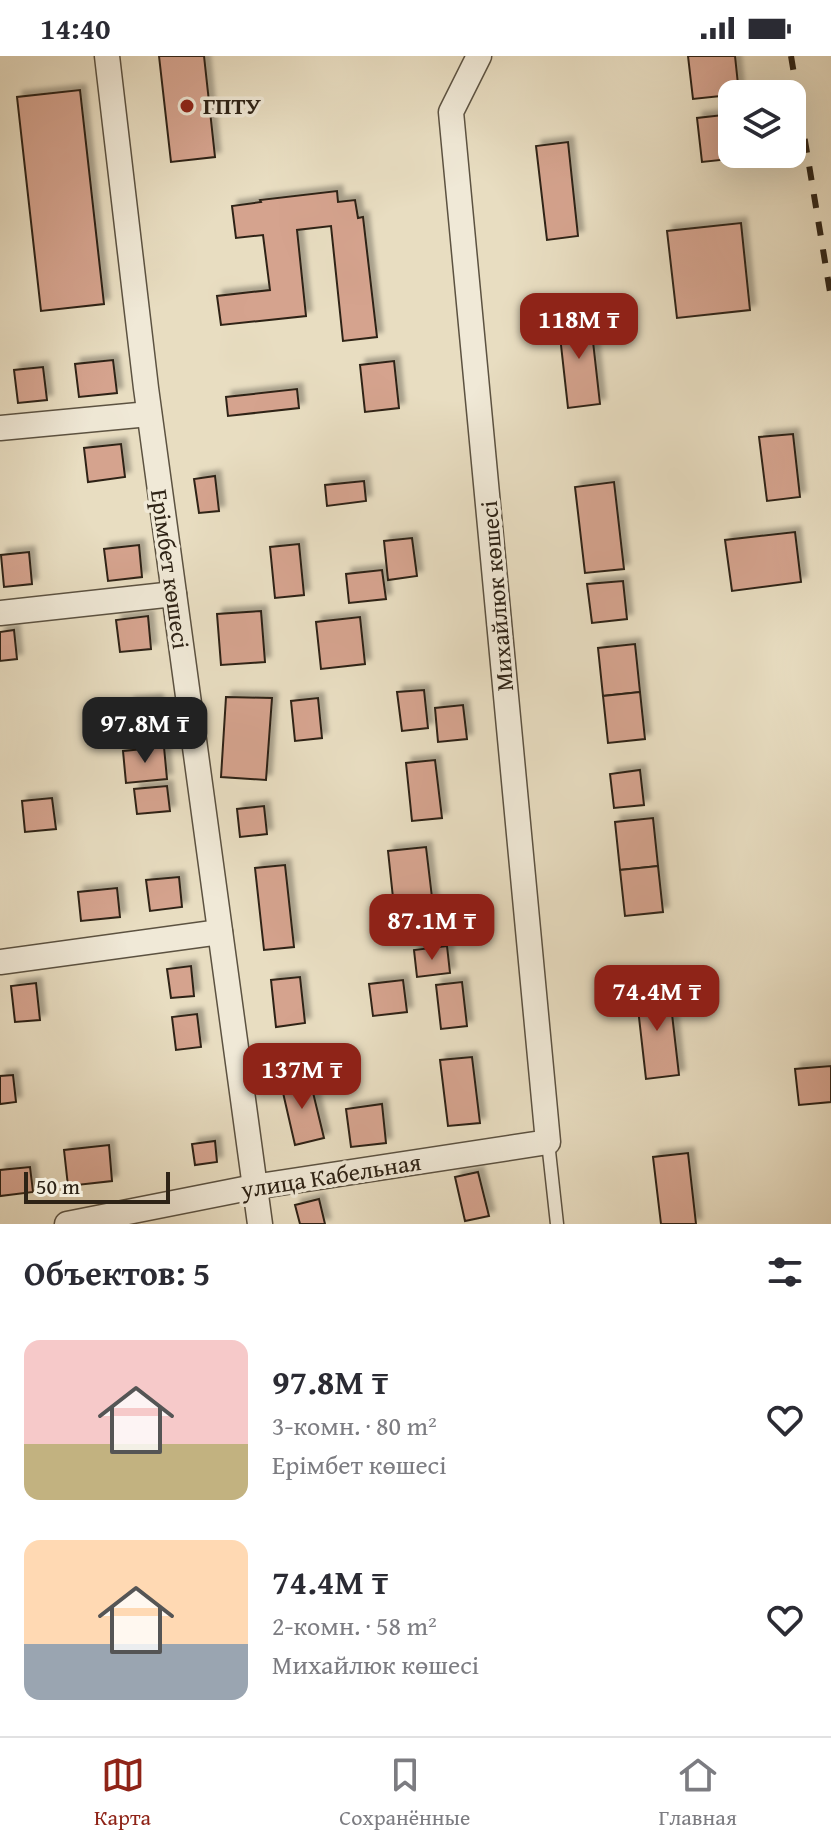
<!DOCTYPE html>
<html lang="ru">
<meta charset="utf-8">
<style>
body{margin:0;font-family:"Gentium Book Plus",serif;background:#f7f7f7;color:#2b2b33;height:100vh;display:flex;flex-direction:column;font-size:30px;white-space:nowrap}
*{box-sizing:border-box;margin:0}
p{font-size:26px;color:#7c7c81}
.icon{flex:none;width:44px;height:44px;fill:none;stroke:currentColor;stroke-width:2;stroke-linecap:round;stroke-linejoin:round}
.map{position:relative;height:1168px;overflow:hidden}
.panel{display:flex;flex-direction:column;background:#fff;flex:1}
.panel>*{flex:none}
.buttons{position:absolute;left:718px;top:24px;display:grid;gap:16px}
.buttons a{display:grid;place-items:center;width:88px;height:88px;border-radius:16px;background:#fff;box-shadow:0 8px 32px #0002;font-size:40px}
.scale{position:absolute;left:24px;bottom:20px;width:146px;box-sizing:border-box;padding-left:8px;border:4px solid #2e2316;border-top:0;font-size:22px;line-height:28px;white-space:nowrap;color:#2e2316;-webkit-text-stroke:6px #f0e9d7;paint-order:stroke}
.price{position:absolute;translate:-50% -68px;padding:0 18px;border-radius:16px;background:#8f2418;color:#fff;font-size:26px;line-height:52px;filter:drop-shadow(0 2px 4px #0008)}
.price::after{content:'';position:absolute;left:50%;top:48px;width:24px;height:18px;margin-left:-12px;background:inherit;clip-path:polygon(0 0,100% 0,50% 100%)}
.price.selected{background:#222;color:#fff}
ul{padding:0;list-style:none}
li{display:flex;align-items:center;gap:24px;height:200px;padding:0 24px}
li span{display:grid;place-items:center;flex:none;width:224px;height:160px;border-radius:16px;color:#555}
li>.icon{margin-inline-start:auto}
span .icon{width:96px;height:96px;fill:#fffc;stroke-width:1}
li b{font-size:34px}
h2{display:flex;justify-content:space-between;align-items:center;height:96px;padding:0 24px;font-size:34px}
.status{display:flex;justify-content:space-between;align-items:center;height:56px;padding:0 40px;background:#fff;direction:ltr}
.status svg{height:22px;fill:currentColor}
.dock{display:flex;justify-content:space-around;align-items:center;height:112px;border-top:2px solid #e1e1e2;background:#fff;font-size:22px;color:#7c7c81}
.dock a{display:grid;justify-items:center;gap:4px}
.dock .selected{color:#8f2418}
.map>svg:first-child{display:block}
.building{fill:#d5a38e;stroke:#2e2316;stroke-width:2;filter:url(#shadow)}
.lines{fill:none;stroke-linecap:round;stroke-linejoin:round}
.lane-casing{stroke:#5c5241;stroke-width:15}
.street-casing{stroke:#5c5241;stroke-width:27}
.lane{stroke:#f0e9d7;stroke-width:12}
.street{stroke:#f0e9d7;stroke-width:24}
.rail{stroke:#2e2316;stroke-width:6;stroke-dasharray:14 14;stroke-linecap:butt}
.poi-dot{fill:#8f2418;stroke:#f0e9d7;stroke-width:3}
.labels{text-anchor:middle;stroke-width:7;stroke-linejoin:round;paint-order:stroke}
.poi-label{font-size:24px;font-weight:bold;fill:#2e2316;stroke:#f0e9d7;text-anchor:start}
.street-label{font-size:24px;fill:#2e2316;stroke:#f0e9d7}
</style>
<div class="status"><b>14:40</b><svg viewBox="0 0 49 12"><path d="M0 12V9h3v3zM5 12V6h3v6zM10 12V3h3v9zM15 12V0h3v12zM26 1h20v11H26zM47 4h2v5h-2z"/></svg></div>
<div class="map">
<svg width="831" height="1168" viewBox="0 0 831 1168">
<defs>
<filter id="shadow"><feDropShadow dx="5.5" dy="-5.5" stdDeviation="2" flood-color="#0004"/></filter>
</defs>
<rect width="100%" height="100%" fill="#e8ddc1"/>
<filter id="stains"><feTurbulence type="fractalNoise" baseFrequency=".0025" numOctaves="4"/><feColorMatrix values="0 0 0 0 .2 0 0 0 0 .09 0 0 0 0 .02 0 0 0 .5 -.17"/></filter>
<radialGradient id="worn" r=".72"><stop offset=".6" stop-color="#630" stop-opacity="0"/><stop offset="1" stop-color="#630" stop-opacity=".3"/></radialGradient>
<g class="building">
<path d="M 159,0 L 204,0 L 215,101 L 171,106 Z"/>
<path d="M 688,0 L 735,0 L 739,38 L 693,43 Z"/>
<path d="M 80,34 L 104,248 L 41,255 L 17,41 Z"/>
<path d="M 732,58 L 732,98 L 748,98 L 749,101 L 702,106 L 697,62 Z"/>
<path d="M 568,86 L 578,180 L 547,184 L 536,90 Z"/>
<path d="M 337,135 L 338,146 L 355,144 L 358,162 L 363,161 L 377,281 L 343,285 L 331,170 L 297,174 L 306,260 L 221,269 L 217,240 L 270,234 L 263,179 L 236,182 L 232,150 L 261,146 L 260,144 Z"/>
<path d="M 741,167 L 750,254 L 677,262 L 667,175 Z"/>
<path d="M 590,259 L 600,348 L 568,352 L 558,262 Z"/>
<path d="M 113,304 L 117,337 L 79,341 L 75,308 Z"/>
<path d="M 394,305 L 399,352 L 365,356 L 360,309 Z"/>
<path d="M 43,311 L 47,344 L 18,347 L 14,314 Z"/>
<path d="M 297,333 L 299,352 L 228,360 L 226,341 Z"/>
<path d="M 793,378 L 800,441 L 767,445 L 759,381 Z"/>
<path d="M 121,388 L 125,421 L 88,426 L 84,392 Z"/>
<path d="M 215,420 L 219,455 L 199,457 L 194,423 Z"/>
<path d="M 364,425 L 366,445 L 327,450 L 325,429 Z"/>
<path d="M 614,426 L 624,513 L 585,517 L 575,431 Z"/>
<path d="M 795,476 L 801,526 L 732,535 L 725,484 Z"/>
<path d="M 412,482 L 417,520 L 388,524 L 384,485 Z"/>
<path d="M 299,488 L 304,539 L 275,542 L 270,491 Z"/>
<path d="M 139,489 L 142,521 L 108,525 L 104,493 Z"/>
<path d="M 29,496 L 32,528 L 4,531 L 1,499 Z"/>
<path d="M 382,514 L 386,543 L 349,547 L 346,518 Z"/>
<path d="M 623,525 L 627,563 L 592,567 L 587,528 Z"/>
<path d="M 261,555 L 265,606 L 221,609 L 217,558 Z"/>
<path d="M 148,560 L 151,593 L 120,596 L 116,564 Z"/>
<path d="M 360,561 L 365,608 L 321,613 L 316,566 Z"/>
<path d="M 14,574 L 17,603 L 0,605 L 0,576 Z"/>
<path d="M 635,588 L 640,636 L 603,640 L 598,592 Z"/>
<path d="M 424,634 L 428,672 L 402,675 L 397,636 Z"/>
<path d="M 640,636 L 645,683 L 608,687 L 603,640 Z"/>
<path d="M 226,641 L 272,642 L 266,724 L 221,721 Z"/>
<path d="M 318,642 L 322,682 L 295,685 L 291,645 Z"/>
<path d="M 157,644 L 161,677 L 132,680 L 129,647 Z"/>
<path d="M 463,649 L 467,683 L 438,686 L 435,652 Z"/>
<path d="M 164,691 L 167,723 L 126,727 L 123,695 Z"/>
<path d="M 435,704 L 442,762 L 412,765 L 406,707 Z"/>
<path d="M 640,714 L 644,749 L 614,752 L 610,718 Z"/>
<path d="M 167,730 L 170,755 L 137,758 L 134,733 Z"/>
<path d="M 52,742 L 56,773 L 25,776 L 22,745 Z"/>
<path d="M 264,750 L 267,778 L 240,781 L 237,753 Z"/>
<path d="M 653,762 L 658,810 L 620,814 L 615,766 Z"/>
<path d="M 426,791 L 436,875 L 397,879 L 388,795 Z"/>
<path d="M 285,809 L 294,891 L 264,894 L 255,812 Z"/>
<path d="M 658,810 L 663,856 L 625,860 L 620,814 Z"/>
<path d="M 179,821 L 182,851 L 150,855 L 146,824 Z"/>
<path d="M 117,832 L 120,861 L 81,865 L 78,836 Z"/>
<path d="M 447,890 L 450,917 L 417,921 L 414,894 Z"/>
<path d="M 191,910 L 194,940 L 171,942 L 167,913 Z"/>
<path d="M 300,921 L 305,967 L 276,971 L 271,924 Z"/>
<path d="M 403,924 L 407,956 L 373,960 L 369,928 Z"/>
<path d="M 462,926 L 467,970 L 441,973 L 436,929 Z"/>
<path d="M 36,927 L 40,964 L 15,966 L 11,930 Z"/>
<path d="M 669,932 L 679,1019 L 646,1023 L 636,935 Z"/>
<path d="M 197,958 L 201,991 L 176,994 L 172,961 Z"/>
<path d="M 472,1001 L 480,1067 L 448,1070 L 440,1004 Z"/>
<path d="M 831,1010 L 831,1046 L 799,1049 L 795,1013 Z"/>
<path d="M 13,1019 L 16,1046 L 0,1048 L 0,1020 Z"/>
<path d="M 309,1020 L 324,1082 L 295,1089 L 281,1028 Z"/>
<path d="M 382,1048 L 386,1087 L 351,1091 L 346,1053 Z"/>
<path d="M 215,1085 L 217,1106 L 195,1109 L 192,1088 Z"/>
<path d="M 109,1089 L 112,1125 L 68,1130 L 64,1094 Z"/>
<path d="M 688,1097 L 696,1168 L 661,1168 L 653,1101 Z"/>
<path d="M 30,1111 L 33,1136 L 0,1140 L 0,1114 Z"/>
<path d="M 478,1116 L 489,1160 L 465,1165 L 455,1121 Z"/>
<path d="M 319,1143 L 325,1168 L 300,1168 L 295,1149 Z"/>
</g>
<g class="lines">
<g class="lane-casing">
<path id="lane" d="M 548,1086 L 557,1168"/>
</g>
<g class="street-casing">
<g id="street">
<path d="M 107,0 L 146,332 L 260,1168"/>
<path d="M 0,372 L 149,358"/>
<path d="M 0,557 L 174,538"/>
<path d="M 0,906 L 220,876"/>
<path d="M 67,1168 L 254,1131 L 548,1086 L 451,56 L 479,0"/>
</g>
</g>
<use href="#lane" class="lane"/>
<use href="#street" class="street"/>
<path class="rail" d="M 791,0 L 831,242"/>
</g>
<circle class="poi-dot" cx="187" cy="50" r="8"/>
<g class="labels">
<g class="poi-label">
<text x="203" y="58">ГПТУ</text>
</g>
<g class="street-label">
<text transform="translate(170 513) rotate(82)" y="8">Ерімбет көшесі</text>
<text transform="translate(497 540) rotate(-95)" y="8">Михайлюк көшесі</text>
<text transform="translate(331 1120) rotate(-9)" y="8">улица Кабельная</text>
</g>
</g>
<rect width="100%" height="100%" filter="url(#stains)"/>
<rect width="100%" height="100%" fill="url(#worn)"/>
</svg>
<div class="buttons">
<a><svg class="icon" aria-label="layers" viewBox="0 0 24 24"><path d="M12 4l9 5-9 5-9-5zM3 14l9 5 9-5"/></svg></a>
</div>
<div class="scale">50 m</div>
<b class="price" style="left:579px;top:305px">118M ₸</b>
<b class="price selected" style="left:145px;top:709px">97.8M ₸</b>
<b class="price" style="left:432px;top:906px">87.1M ₸</b>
<b class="price" style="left:657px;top:977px">74.4M ₸</b>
<b class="price" style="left:302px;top:1055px">137M ₸</b>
</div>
<section class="panel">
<h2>Объектов: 5<svg class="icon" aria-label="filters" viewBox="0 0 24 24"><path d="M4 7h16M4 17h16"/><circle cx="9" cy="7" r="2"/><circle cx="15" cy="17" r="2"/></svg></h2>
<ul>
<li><span style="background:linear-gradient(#f6c9c9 65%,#c2b280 0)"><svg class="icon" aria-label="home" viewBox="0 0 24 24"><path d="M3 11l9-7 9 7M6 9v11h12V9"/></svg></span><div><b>97.8M ₸</b><p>3-комн. · 80 m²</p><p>Ерімбет көшесі</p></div><svg class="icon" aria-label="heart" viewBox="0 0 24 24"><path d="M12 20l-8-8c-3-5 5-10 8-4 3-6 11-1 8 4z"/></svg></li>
<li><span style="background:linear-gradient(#ffd9b3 65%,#9aa5b1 0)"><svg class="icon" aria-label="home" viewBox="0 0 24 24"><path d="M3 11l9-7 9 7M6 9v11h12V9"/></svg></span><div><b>74.4M ₸</b><p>2-комн. · 58 m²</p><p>Михайлюк көшесі</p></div><svg class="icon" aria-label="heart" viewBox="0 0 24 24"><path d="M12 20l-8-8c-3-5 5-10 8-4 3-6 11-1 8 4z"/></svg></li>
</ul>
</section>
<nav class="dock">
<a class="selected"><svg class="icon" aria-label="map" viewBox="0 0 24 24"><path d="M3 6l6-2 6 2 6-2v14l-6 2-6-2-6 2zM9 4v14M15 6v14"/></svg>Карта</a>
<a><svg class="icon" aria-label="saved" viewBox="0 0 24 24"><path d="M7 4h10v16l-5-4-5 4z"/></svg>Сохранённые</a>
<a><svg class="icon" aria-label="home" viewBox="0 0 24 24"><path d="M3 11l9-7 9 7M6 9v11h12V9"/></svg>Главная</a>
</nav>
